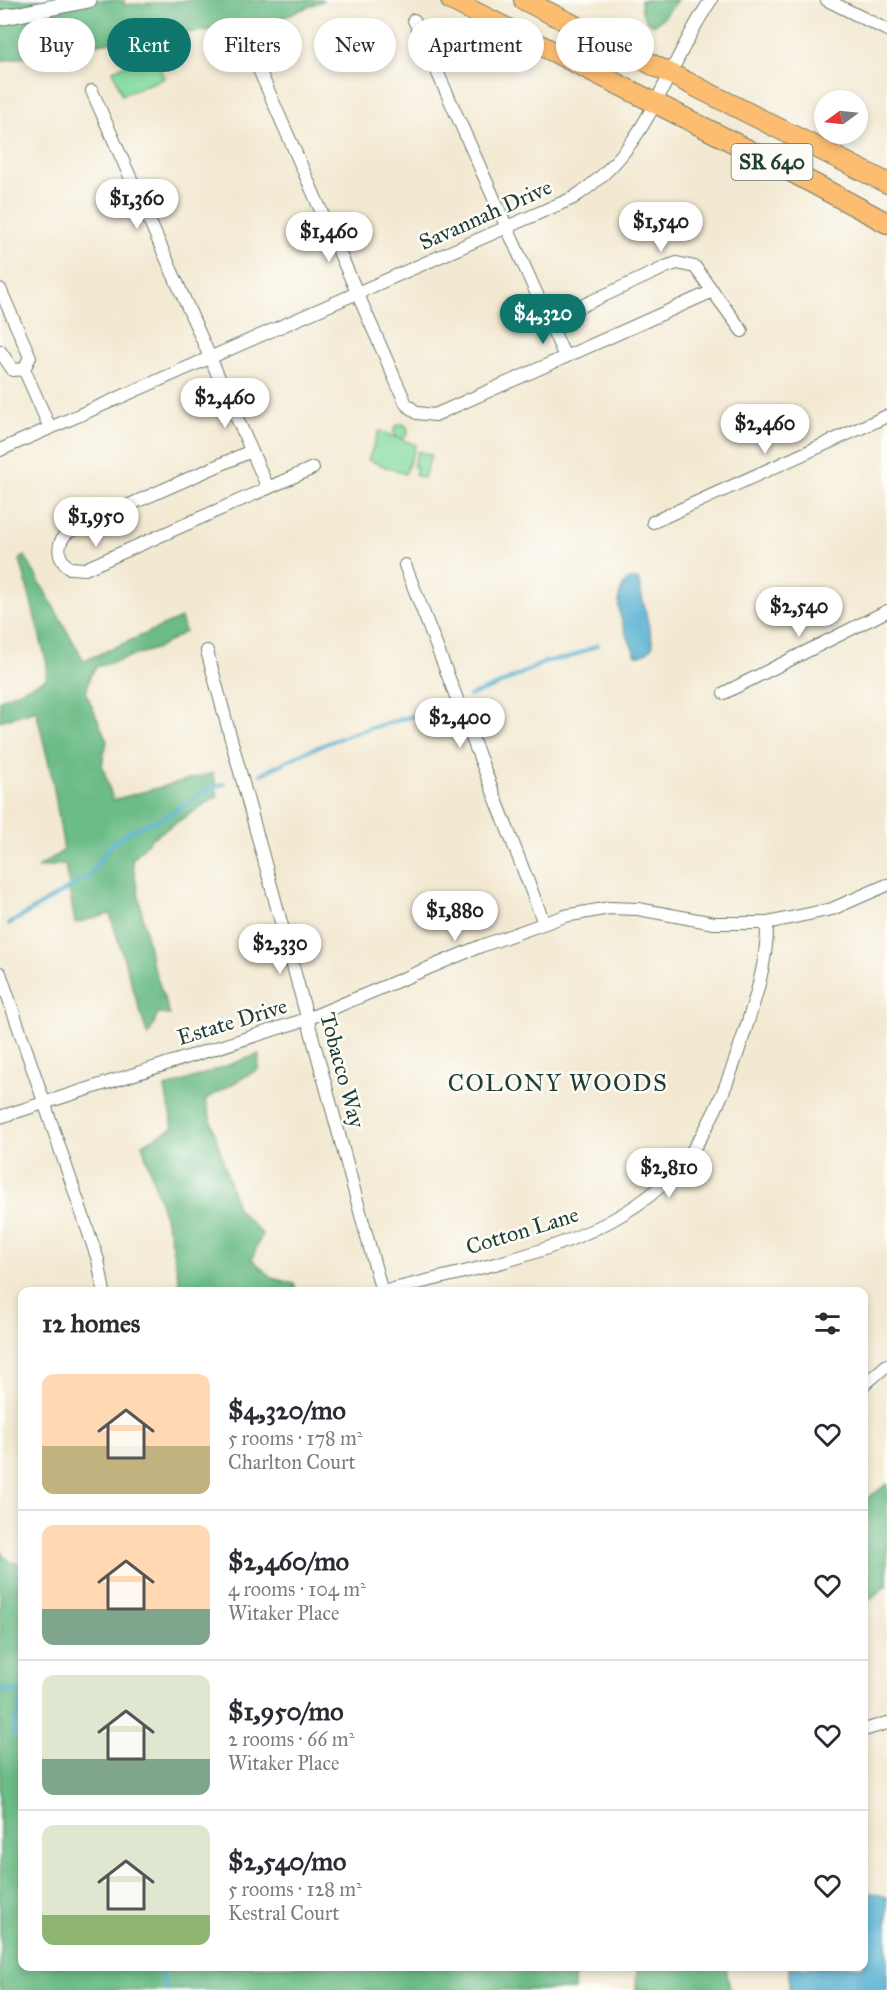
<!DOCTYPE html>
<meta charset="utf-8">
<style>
body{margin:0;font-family:"IM FELL Great Primer",serif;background:#f7f7f7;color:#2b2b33;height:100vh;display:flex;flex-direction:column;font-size:22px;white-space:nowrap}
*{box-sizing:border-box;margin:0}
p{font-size:20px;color:#7c7c81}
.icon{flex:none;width:33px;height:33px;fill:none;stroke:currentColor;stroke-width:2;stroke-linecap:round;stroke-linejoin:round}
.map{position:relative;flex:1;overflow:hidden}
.panel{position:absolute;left:18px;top:1287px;width:850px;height:684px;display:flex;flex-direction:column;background:#fff;border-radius:12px;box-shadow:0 3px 9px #0003}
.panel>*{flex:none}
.top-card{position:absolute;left:18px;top:18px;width:852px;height:54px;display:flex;gap:12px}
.needle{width:39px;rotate:255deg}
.controls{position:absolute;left:814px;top:90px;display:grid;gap:12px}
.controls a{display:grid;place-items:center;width:54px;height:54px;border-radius:50%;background:#fff;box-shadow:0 3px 9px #0003;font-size:30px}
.price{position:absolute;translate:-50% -51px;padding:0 14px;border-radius:21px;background:#fff;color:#222;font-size:20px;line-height:39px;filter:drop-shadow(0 2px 3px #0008)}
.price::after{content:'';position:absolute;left:50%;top:36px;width:18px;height:14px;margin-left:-9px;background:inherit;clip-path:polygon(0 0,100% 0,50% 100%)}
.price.selected{background:#0f766e;color:#fff}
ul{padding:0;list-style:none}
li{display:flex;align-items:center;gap:18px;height:150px;padding:0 24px}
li+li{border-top:2px solid #e1e1e2}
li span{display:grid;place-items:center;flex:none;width:168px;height:120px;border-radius:12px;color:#555}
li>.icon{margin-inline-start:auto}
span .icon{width:72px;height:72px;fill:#fffc;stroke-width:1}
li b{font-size:26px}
h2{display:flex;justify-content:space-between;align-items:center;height:72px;padding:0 24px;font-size:26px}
.tag{padding:0 21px;border-radius:27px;background:#fff;box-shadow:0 3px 9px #0003;font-size:21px;line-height:54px}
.tag.selected{background:#0f766e;color:#fff}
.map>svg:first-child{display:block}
.green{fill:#86dda0;stroke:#528d6a;stroke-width:1.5}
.forest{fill:#6cbc86;stroke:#467c5d;stroke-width:1.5}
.water{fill:#51afd0;stroke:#387682;stroke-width:1.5}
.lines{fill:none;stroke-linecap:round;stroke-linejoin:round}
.stream{stroke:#51afd0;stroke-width:4}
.minor-casing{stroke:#69796b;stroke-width:14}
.tertiary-casing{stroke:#69796b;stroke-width:17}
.primary-casing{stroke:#69796b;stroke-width:22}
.minor{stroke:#fff;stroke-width:12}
.tertiary{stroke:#fff;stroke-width:15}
.primary{stroke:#fcbd6f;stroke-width:20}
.labels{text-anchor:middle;stroke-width:5;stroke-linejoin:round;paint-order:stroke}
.shield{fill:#fdfcf7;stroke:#62766e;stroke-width:1.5}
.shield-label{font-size:21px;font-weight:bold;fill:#1f3d34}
.street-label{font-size:22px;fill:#1f3d34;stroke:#fdfcf7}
.neighbourhood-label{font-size:24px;letter-spacing:1.5px;fill:#1f3d34;stroke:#fdfcf7}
</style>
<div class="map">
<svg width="887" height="1990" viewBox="0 0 887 1990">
<rect width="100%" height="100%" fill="#fdfcf7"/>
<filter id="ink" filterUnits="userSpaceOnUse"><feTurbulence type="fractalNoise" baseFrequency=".0167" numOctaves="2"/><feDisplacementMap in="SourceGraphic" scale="12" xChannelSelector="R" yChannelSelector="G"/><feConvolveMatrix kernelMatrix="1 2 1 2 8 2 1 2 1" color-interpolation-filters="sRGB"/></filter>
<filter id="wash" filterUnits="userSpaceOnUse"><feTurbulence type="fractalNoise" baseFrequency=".008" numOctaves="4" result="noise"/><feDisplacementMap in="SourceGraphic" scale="24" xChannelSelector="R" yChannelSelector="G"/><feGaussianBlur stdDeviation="1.35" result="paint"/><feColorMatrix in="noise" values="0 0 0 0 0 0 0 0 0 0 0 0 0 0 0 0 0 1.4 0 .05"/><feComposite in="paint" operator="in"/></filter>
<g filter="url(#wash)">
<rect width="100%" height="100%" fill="#f3e9d2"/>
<g class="green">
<path d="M 154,54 L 164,78 L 122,95 L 113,70 Z"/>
<circle cx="401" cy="431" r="7"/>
<path d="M 379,431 L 416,445 L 405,474 L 368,460 Z"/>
<path d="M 418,451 L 431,455 L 424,478 L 415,475 L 417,468 L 413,466 Z"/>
</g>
<g class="forest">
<path d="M 0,0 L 124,0 L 124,5 L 194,0 L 324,0 L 270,23 L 110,42 L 0,61 Z"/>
<path d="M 641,0 L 677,0 L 665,16 L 654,25 C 643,20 641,12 641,0 Z"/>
<path d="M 25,556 L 84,661 L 181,618 L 185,632 L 158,648 L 96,667 L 90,676 L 86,693 L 107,741 L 102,765 L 113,800 L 213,773 L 218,796 L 152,838 L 132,860 L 151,960 L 170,1015 L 158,1014 L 148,1037 L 110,914 L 75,923 L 65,864 L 37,868 L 64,850 L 52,777 L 36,710 L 0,721 L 0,700 L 46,679 L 47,664 L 20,559 Z"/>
<path d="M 259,1054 L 258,1069 L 205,1100 L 237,1208 L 262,1234 L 252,1259 L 272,1278 L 294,1284 L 297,1291 L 181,1291 L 169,1231 L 142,1144 L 173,1128 L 165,1088 Z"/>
<path d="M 887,1484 L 887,1585 L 864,1604 L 864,1501 Z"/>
<path d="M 0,1551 L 10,1562 L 22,1564 L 22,1966 L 575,1966 L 574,1990 L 0,1990 Z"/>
<path d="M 637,1966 L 726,1967 L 730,1990 L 636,1990 Z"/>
</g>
<g class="water">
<path d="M 638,579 L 653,645 C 649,652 644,656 636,655 C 626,633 608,602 627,580 Z"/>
<path d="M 864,1891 L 887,1897 L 887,1990 L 789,1990 L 789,1967 L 864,1966 Z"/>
</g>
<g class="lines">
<g class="stream">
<path d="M 469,696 L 496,686 L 547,661 L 568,658 L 598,645"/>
<path d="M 261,774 L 305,752 L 353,733 L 445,707"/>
<path d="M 9,924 L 89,876 L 112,844 L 129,832 L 172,813 L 210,788 L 224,784"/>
<path d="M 0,1689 L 16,1691 L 22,1699 L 12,1733 L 22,1737"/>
<path d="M 159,1966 L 167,1990"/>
</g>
</g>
</g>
<g filter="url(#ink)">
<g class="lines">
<g class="minor-casing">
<g id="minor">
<path d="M 827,0 L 887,30"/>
<path d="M 414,20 L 565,357"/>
<path d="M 257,65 L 406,404 L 417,413 L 435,415 L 713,291"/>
<path d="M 92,91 L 268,488"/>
<path d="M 0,289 L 30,357 L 24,369 L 13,370 L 0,351"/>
<path d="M 549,321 L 668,266 L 677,263 L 695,267 L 742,331"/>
<path d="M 24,369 L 50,428"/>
<path d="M 0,450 L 573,198 C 652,147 662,72 711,0"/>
<path d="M 251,451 L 68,532 C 56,543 56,559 70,568 L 85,569 L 313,468"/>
<path d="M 653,522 L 887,416"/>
<path d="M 405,565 L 544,923"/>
<path d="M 207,651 L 382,1292"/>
<path d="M 724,693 L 887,611"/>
<path d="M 0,973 L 98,1260 L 104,1292"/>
<path d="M 0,1117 L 307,1019 L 481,946 L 565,916 L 609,908 L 638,909 L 714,923 L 767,923 L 832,909 L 887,885"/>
<path d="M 383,1292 C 483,1265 616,1247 684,1162 C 709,1130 725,1090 738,1052 C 751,1012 768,966 767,923"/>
<path d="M 864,1385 L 887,1365"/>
<path d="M 864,1730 L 887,1723"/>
</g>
</g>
<g class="tertiary-casing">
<path id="tertiary" d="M 0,18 L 89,0"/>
</g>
<g class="primary-casing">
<g id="primary">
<path d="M 451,0 L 788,170 L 887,223"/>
<path d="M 524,0 L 887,183"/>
</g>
</g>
<use href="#minor" class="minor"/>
<use href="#tertiary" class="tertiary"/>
<use href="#primary" class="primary"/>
</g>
</g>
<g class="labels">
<rect class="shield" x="731.5" y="144" width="81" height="36" rx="4.5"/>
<g class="shield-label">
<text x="772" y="169">SR 640</text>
</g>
<g class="street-label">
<text transform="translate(485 214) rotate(-24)" y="8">Savannah Drive</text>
<text transform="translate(232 1021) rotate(-17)" y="8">Estate Drive</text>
<text transform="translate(343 1070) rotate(75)" y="8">Tobacco Way</text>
<text transform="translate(522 1230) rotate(-17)" y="8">Cotton Lane</text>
</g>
<g class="neighbourhood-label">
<text x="558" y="1091">COLONY WOODS</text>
</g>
</g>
</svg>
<div class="controls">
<a><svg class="needle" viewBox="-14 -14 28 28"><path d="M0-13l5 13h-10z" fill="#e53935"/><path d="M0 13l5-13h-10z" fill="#7c7c81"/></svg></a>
</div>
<b class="price" style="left:137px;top:230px">$1,360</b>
<b class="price" style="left:661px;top:253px">$1,540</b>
<b class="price" style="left:329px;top:263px">$1,460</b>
<b class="price selected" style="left:543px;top:345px">$4,320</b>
<b class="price" style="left:225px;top:429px">$2,460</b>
<b class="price" style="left:765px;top:455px">$2,460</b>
<b class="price" style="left:96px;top:548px">$1,950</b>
<b class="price" style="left:799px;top:638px">$2,540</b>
<b class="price" style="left:460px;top:749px">$2,400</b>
<b class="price" style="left:455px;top:942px">$1,880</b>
<b class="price" style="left:280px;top:975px">$2,330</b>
<b class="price" style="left:669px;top:1199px">$2,810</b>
<div class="top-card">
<a class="tag">Buy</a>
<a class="tag selected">Rent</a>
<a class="tag">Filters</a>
<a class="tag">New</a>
<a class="tag">Apartment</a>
<a class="tag">House</a>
</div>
<section class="panel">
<h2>12 homes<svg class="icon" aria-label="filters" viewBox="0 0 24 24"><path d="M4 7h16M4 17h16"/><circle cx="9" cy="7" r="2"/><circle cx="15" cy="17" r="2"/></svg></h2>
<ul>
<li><span style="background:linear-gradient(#ffd9b3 60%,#c2b280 0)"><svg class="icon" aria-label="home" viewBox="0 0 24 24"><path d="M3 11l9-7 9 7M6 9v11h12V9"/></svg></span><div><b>$4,320/mo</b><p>5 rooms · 178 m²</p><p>Charlton Court</p></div><svg class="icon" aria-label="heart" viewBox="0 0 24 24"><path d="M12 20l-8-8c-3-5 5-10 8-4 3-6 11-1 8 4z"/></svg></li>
<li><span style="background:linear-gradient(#ffd9b3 70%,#7fa58c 0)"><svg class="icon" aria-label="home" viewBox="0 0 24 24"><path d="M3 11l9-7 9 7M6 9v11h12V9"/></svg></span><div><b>$2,460/mo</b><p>4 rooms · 104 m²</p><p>Witaker Place</p></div><svg class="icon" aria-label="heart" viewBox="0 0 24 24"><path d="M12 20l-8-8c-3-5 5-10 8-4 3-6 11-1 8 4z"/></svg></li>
<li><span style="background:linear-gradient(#dfe7d0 70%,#7fa58c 0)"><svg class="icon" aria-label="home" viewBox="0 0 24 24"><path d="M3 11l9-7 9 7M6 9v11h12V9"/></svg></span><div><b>$1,950/mo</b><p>2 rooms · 66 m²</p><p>Witaker Place</p></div><svg class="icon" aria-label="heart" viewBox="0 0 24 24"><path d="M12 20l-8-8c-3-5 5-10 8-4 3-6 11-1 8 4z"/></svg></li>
<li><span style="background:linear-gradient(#dfe7d0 75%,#8fb573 0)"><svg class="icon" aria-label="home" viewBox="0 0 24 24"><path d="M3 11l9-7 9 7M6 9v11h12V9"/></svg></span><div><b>$2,540/mo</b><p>5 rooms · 128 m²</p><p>Kestral Court</p></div><svg class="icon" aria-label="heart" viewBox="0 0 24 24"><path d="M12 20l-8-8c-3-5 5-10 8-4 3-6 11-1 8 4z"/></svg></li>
</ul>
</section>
</div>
